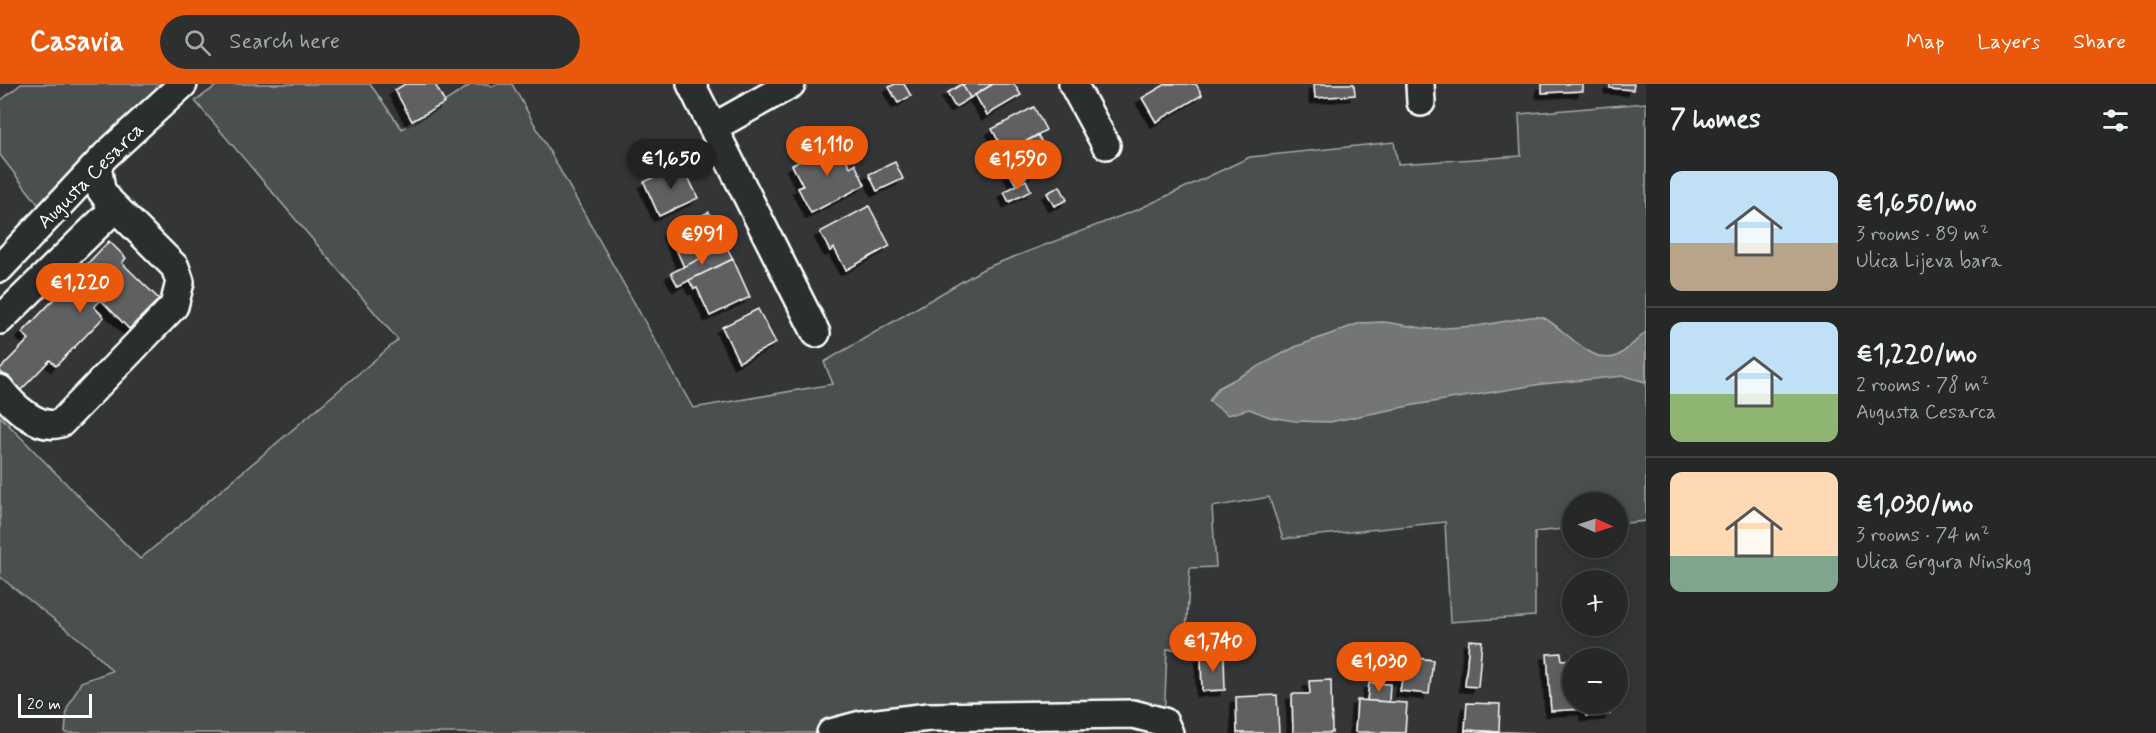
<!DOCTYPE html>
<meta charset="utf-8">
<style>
body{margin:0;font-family:Mynerve,sans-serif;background:#2e3030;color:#f1f3f6;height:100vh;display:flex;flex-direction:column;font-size:22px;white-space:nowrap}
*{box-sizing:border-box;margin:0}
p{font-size:20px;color:#a4a6a8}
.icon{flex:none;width:33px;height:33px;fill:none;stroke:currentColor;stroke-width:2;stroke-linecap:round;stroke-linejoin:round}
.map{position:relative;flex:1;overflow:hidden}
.details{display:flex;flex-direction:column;background:#262828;width:510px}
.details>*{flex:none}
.needle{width:39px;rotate:93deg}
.fabs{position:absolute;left:1562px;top:408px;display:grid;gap:12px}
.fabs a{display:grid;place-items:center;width:66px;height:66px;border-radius:50%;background:#262828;box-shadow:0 3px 15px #0003,0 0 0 2px #424445;font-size:30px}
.scale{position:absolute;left:18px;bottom:15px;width:74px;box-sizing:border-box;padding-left:6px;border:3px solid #fff;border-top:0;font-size:16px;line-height:21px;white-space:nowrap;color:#fff;-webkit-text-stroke:4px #2a2d2e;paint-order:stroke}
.price{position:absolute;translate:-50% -51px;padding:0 14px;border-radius:21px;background:#ea580c;color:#fff;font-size:20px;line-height:39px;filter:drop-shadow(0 2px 3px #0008)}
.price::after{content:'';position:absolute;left:50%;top:36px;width:18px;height:14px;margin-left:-9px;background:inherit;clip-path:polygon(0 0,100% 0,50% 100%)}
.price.on{background:#222;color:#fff}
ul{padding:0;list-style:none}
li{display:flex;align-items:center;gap:18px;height:150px;padding:0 24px}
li+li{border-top:2px solid #424445}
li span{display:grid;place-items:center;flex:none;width:168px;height:120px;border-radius:12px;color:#555}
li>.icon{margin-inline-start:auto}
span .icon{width:72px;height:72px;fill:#fffc;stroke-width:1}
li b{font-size:26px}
h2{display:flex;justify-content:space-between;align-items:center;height:72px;padding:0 24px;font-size:26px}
header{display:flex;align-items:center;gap:36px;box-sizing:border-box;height:84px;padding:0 30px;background:#ea580c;color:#fff}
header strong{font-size:28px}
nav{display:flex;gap:33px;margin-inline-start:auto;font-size:21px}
.search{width:420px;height:54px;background:#2e3030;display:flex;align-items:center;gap:15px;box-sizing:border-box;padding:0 21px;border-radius:33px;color:#a4a6a8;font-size:22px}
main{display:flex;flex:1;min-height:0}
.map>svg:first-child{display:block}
.green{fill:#4c4f50;stroke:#a6a7a8;stroke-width:1.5}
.water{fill:#737576;stroke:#abacad;stroke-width:1.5}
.building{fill:#5f6162;stroke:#fff;stroke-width:1.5;filter:url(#shadow)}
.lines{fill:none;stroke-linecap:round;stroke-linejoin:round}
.minor-casing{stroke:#fff;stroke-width:32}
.minor{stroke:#2a2d2e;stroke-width:27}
.labels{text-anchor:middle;stroke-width:5;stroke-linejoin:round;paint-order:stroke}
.street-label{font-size:20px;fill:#fff;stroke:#2a2d2e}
</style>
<header>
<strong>Casavia</strong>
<div class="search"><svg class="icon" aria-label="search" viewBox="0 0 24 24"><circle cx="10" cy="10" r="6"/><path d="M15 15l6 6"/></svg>Search here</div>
<nav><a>Map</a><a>Layers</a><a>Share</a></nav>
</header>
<main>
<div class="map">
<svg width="1646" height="649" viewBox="0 0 1646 649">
<defs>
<filter id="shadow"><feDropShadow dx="-5.5" dy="5.5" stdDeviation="0" flood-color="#0009"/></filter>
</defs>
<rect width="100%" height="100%" fill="#333536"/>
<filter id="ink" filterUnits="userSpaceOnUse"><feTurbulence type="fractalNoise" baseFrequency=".0167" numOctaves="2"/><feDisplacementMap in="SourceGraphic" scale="12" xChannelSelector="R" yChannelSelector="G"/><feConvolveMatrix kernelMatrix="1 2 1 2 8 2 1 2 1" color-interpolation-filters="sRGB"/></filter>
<g filter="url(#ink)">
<g class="green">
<path d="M 21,0 L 183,0 L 48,133 L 0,71 L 0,17 Z"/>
<path d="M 219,0 L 370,0 L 402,45 L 472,0 L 489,0 L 492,3 L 497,0 L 512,0 L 693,324 L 833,300 L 824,278 L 985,184 L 1139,125 L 1250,73 L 1394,58 L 1398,80 L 1521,72 L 1519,30 L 1646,19 L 1646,437 L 1617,440 L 1617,418 L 1572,418 L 1572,444 L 1535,448 L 1535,532 L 1450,538 L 1445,438 L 1283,455 L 1269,413 L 1212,423 L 1216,483 L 1190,484 L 1185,566 L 1167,565 L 1164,638 L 831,649 L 65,649 L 67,625 L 81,598 L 112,587 L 88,562 L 0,493 L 0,332 L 140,475 L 398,256 L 195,17 Z"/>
</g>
<path class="water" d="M 1530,233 C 1535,233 1540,232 1544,234 C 1563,243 1593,283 1617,272 C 1627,267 1637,255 1646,248 L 1646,298 L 1624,292 L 1542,300 L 1414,321 L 1330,338 L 1295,337 L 1270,333 L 1249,325 L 1228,331 L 1209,317 L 1218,304 L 1295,263 L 1360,239 L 1384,238 L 1429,245 L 1477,242 Z"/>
<g class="building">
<path d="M 405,0 L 435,0 L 445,19 L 412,37 L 395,6 Z"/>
<path d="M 895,0 L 904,0 L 911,12 L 898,19 L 889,3 Z"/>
<path d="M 962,0 L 993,0 L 970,14 Z"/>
<path d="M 962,0 L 970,14 L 955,23 L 947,9 Z"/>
<path d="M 993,0 L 1014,0 L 1021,11 L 987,31 L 975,11 Z"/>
<path d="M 1166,0 L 1196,0 L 1202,11 L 1156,38 L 1142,14 Z"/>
<path d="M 1314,0 L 1354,0 L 1355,11 L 1315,14 Z"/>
<path d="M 1542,0 L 1583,0 L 1583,7 L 1542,9 Z"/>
<path d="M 1610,0 L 1634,0 L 1633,6 L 1610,4 Z"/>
<path d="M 1034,23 L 1046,46 L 1005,69 L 992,45 Z"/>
<path d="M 1038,51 L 1053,78 L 1015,99 L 1000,72 Z"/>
<path d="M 837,58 L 850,83 L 855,80 L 865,101 L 811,129 L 798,104 L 803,102 L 792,81 Z"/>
<path d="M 895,78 L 903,95 L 877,107 L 869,90 Z"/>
<path d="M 682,80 L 698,114 L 659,132 L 644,98 Z"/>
<path d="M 1026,96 L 1031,107 L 1009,118 L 1004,108 Z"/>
<path d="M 1060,102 L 1067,116 L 1054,122 L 1047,109 Z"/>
<path d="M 869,122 L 890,162 L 846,186 L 834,164 L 830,167 L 820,148 Z"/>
<path d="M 709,128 L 726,162 L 684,183 L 668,147 Z"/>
<path d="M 109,157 L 126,174 L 122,179 L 159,215 L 129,245 L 101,216 L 94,223 L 104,233 L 56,282 L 50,276 L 20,307 L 0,287 L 0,285 L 29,255 L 22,249 Z"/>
<path d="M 726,162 L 733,175 L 678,202 L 671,189 Z"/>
<path d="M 733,175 L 750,213 L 710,232 L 697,204 L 694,205 L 689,196 Z"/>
<path d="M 758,225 L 776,259 L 739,278 L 722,243 Z"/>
<path d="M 1469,556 L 1482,557 L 1478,603 L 1465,602 Z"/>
<path d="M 1561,569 L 1562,576 L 1572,575 L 1572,620 L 1584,620 L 1584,625 L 1551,627 L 1547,570 Z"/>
<path d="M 1224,571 L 1225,606 L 1202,607 L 1201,572 Z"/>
<path d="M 1392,571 L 1433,576 L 1429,610 L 1400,607 L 1402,595 L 1390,593 Z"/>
<path d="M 1331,596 L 1332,649 L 1293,649 L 1292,610 L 1310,610 L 1309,597 Z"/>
<path d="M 1369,599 L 1390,600 L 1389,618 L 1367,617 Z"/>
<path d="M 1277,611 L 1279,649 L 1237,649 L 1236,613 Z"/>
<path d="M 1357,616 L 1407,619 L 1405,649 L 1355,648 Z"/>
<path d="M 1467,619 L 1500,620 L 1499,648 L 1465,646 Z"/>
<path d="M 1584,620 L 1609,620 L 1610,630 L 1586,632 Z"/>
<path d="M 1465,646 L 1499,648 L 1534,649 L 1465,649 Z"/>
</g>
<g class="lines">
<g class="minor-casing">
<g id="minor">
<path d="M 691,0 L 816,249"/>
<path d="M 1073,0 L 1106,61"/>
<path d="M 1420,0 L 1421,18"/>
<path d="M 714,43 L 791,0"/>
<path d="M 0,184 L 106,71 L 183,0"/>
<path d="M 0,236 L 115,124"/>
<path d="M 0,305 C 12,321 38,347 61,339 L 174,222 L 180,198 L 175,183 L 109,117 L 101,106 L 97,81"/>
<path d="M 831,649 L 861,641 L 929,633 L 1133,630 L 1164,638 L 1169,649"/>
</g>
</g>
<use href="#minor" class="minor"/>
</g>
</g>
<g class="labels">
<g class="street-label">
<text transform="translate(90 91) rotate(-45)" y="7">Augusta Cesarca</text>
</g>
</g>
</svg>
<div class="fabs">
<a><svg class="needle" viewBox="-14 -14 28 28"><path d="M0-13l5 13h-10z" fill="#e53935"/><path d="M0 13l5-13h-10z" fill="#a4a6a8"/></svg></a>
<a>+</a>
<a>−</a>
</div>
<div class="scale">20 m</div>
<b class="price" style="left:827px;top:93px">€1,110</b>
<b class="price on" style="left:671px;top:106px">€1,650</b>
<b class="price" style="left:1018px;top:107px">€1,590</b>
<b class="price" style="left:702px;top:182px">€991</b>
<b class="price" style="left:80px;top:230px">€1,220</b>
<b class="price" style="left:1213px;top:589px">€1,740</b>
<b class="price" style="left:1379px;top:609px">€1,030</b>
</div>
<section class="details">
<h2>7 homes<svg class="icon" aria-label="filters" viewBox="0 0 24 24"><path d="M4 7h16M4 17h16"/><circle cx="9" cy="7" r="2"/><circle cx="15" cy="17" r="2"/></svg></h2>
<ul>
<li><span style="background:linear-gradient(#bfe0f5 60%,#b9a48a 0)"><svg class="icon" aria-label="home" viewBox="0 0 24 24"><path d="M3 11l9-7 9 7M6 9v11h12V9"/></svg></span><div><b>€1,650/mo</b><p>3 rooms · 89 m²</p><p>Ulica Lijeva bara</p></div></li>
<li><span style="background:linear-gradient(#bfe0f5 60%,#8fb573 0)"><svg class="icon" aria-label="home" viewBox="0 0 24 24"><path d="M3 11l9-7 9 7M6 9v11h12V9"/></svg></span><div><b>€1,220/mo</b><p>2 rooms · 78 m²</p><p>Augusta Cesarca</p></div></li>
<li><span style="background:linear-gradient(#ffd9b3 70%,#7fa58c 0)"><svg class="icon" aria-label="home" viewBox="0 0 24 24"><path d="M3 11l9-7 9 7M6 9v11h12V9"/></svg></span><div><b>€1,030/mo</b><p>3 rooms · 74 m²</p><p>Ulica Grgura Ninskog</p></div></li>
</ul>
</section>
</main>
